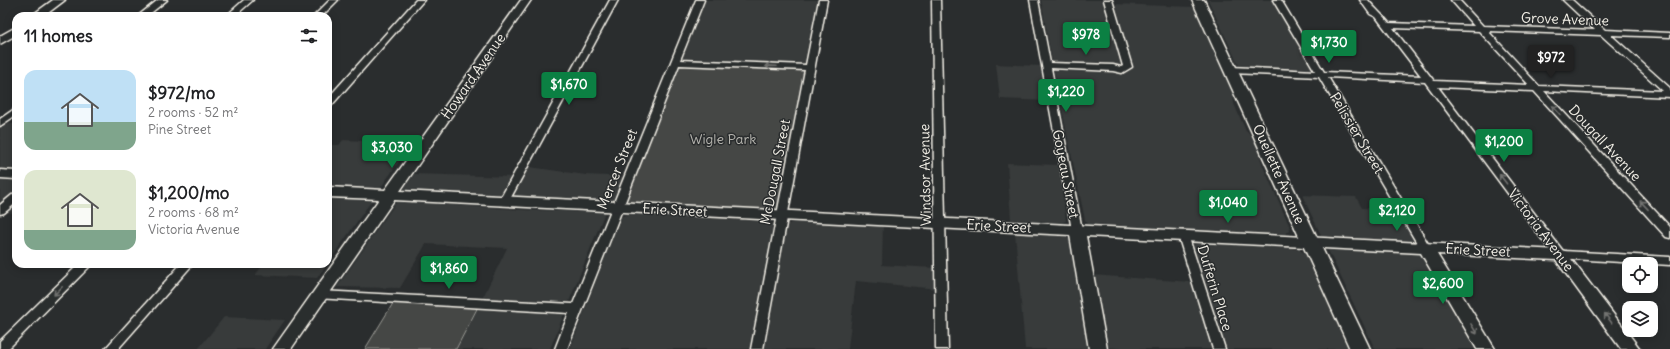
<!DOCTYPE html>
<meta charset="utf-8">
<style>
body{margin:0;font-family:Delius,sans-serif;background:#f2f2f2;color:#202124;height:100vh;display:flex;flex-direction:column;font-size:15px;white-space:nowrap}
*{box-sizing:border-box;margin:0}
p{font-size:13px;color:#757577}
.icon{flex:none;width:22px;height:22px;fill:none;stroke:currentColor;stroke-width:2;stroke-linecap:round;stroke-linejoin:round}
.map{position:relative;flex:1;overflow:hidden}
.drawer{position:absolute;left:12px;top:12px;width:320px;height:256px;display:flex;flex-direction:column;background:#fff;border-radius:12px;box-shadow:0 2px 10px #0003}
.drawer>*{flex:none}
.fabs{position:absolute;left:1622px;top:257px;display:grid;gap:8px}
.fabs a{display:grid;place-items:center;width:36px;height:36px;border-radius:8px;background:#fff;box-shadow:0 2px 10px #0003;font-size:20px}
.price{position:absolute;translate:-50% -34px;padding:0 9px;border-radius:4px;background:#0b8043;color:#fff;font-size:13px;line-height:26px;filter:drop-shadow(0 1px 2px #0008)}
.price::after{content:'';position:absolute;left:50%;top:24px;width:12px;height:9px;margin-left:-6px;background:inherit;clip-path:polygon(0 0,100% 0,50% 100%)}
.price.on{background:#222;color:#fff}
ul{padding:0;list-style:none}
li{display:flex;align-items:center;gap:12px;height:100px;padding:0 12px}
li span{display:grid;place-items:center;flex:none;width:112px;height:80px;border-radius:12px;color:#555}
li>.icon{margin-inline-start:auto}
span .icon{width:48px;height:48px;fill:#fffc;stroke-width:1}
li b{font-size:17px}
h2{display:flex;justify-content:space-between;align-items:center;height:48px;padding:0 12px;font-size:17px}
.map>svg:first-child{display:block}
.built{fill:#373a3a}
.green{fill:#444645;stroke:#9c9c96}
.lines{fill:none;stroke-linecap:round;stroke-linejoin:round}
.street-casing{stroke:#f4f1e8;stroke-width:3}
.secondary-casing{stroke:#f4f1e8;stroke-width:3}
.primary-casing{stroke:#f4f1e8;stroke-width:3}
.street{fill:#2a2d2e;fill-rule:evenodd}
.secondary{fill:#2a2d2e;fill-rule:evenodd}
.primary{fill:#2a2d2e;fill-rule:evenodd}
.oneway{stroke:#71726f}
.labels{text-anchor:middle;stroke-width:3;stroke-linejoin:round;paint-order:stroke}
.street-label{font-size:14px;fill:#f4f1e8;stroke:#2a2d2e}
.park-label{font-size:14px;fill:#b6b5af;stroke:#2a2d2e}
</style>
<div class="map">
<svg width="1670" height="349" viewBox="0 0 1670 349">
<rect width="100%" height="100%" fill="#2a2d2e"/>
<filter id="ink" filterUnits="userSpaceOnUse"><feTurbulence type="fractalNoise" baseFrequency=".025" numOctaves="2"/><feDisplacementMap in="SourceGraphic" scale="8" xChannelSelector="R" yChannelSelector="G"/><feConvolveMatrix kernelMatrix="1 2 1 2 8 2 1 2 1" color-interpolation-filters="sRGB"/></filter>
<g filter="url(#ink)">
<g class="built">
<path d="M 700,0 L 823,0 L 809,70 L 676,62 Z"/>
<path d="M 1041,0 L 1112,0 L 1114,4 L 1195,7 L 1233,94 L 1234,104 L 1246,131 L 1254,139 L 1263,166 L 1290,227 L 1289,231 L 1285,234 L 1277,235 L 1088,224 L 1085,220 L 1052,62 Z"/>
<path d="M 1208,0 L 1273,0 L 1315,69 L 1315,71 L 1247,69 L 1239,66 Z"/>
<path d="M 996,64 L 1043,66 L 1049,101 L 1000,99 Z"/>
<path d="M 0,123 L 16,124 L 16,213 L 0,212 Z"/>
<path d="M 343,140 L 412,143 L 328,263 L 328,145 L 339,145 Z"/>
<path d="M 1007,163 L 1059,165 L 1066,221 L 1062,223 L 1011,220 Z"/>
<path d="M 523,166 L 586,175 L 630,177 L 618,207 L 399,196 L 414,174 L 518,177 Z"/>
<path d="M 1302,195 L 1356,197 L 1362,208 L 1398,209 L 1482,349 L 1375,349 Z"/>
<path d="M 397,201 L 525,210 L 605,212 L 550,349 L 456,349 L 480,303 L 507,248 L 426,244 L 400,288 L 337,287 Z"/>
<path d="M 630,213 L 763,220 L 773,225 L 774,227 L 750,349 L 570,349 L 620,217 Z"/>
<path d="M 793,221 L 883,226 L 882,265 L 936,268 L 937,289 L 856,281 L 848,349 L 764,349 L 786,226 Z"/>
<path d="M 1015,233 L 1062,236 L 1069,238 L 1072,242 L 1077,274 L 1192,282 L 1180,242 L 1292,248 L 1300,250 L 1310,258 L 1351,349 L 1129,349 L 1090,346 L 1090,349 L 1025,349 Z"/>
<path d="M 264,264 L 327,264 L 317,278 L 255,275 Z"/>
<path d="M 224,317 L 285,320 L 265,349 L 198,349 Z"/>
</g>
<g class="green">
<path d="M 676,62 L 809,70 L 782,215 L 618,207 Z"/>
<path d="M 395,300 L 480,303 L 456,349 L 365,349 Z"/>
</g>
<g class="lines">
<g class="street-casing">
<g id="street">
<path d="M 158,0 L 167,0 L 147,16 L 138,16 Z"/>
<path d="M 244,0 L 253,0 L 235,16 L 226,16 Z"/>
<path d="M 330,0 L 338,0 L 322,16 L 314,16 Z"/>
<path d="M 416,0 L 424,0 L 331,106 L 328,107 L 328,98 Z"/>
<path d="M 610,0 L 618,0 L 509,201 L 504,204 L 500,203 L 499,201 Z"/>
<path d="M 696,0 L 704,0 L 680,60 L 806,65 L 819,0 L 827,0 L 763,349 L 751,349 L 805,70 L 679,65 L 567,349 L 555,349 L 569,313 L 316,298 L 314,295 L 316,292 L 320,291 L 573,304 Z"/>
<path d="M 932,0 L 940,0 L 948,349 L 936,349 Z"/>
<path d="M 1030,0 L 1038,0 L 1050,63 L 1113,65 L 1121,67 L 1123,66 L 1104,0 L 1112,0 L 1132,67 L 1122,73 L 1113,71 L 1051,68 L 1082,230 L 1081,233 L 1073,233 L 1072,230 Z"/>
<path d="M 1273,0 L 1281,0 L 1324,72 L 1421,76 L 1376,17 L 1370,14 L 1360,0 L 1368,0 C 1375,9 1382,14 1389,23 L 1474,26 L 1451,0 L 1459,0 L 1483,26 L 1595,30 L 1563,0 L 1572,0 L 1605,30 L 1670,33 L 1670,37 L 1611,35 L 1670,88 L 1670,97 L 1544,91 L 1670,227 L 1670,238 L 1666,237 L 1534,91 L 1438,87 L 1563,251 L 1670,257 L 1670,265 L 1556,258 L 1425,82 L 1328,77 L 1430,247 L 1429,250 L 1421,250 L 1319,77 L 1231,73 L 1227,70 L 1231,67 L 1315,71 ZM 1393,28 L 1479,31 L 1529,85 L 1434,81 ZM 1488,31 L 1601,35 L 1663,91 L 1539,86 Z"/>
<path d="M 16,108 L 16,115 L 0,126 L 0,119 Z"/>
<path d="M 16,194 L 16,203 L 4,213 L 0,214 L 0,205 L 12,195 Z"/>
<path d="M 1183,231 L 1187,232 L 1188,235 L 1225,349 L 1213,349 L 1178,235 L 1179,232 Z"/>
<path d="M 79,264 L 92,264 L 8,349 L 0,349 L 0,341 Z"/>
<path d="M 181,264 L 193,264 L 118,349 L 105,349 Z"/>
</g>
</g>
<g class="secondary-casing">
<g id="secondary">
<path d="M 53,0 L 65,0 L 44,16 L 31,16 Z"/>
<path d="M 521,0 L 531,0 L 400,191 L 1560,250 L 1565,251 L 1640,349 L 1621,349 L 1556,260 L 1437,254 L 1495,349 L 1477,349 L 1421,253 L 1086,236 L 1107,349 L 1089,349 L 1070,235 L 394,200 L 291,349 L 273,349 L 379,199 L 328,197 L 328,187 L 385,190 Z"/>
<path d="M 16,27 L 16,35 L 0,44 L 0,36 Z"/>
<path d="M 0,170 L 16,171 L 16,179 L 0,178 Z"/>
</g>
</g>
<g class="primary-casing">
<path id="primary" d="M 1192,0 L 1204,0 L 1370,349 L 1350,349 Z"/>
</g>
<use href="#street" class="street"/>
<use href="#secondary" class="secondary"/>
<use href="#primary" class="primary"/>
</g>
<defs><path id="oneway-shaft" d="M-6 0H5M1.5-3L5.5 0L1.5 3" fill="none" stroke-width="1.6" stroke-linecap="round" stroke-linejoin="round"/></defs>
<g class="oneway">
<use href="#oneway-shaft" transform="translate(771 66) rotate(-178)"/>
<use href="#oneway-shaft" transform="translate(1556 110) rotate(-133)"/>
<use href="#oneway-shaft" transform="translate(1503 179) rotate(-127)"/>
<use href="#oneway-shaft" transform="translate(1644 205) rotate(-133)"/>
<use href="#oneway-shaft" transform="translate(58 291) rotate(135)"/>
<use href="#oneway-shaft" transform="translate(1608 318) rotate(-127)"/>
<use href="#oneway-shaft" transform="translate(1474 329) rotate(59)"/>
</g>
</g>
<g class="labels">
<g class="street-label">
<text transform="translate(1565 19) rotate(2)" y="5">Grove Avenue</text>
<text transform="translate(473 76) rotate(-55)" y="5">Howard Avenue</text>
<text transform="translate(1357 133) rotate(59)" y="5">Pelissier Street</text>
<text transform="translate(1605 143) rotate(47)" y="5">Dougall Avenue</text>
<text transform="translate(617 169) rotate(-68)" y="5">Mercer Street</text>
<text transform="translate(775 172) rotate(-79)" y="5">McDougall Street</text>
<text transform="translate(1066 174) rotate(79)" y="5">Goyeau Street</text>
<text transform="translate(1279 174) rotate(66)" y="5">Ouellette Avenue</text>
<text transform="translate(925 175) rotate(-91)" y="5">Windsor Avenue</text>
<text transform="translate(675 210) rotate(3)" y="5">Erie Street</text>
<text transform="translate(999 226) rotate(3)" y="5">Erie Street</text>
<text transform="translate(1541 230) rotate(53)" y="5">Victoria Avenue</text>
<text transform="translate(1478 250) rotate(3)" y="5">Erie Street</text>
<text transform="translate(1215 288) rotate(73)" y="5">Dufferin Place</text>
</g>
<g class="park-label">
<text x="723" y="144">Wigle Park</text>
</g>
</g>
</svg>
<div class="fabs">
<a><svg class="icon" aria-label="locate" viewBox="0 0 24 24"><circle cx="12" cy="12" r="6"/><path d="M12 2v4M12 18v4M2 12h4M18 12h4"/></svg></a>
<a><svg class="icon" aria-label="layers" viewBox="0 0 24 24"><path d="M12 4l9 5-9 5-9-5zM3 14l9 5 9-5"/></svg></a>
</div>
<b class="price" style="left:1086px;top:56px">$978</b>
<b class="price" style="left:1329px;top:64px">$1,730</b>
<b class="price on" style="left:1551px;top:79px">$972</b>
<b class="price" style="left:569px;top:106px">$1,670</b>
<b class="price" style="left:1066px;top:113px">$1,220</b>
<b class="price" style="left:1504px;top:163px">$1,200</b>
<b class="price" style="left:392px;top:169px">$3,030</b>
<b class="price" style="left:1228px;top:224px">$1,040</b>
<b class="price" style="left:1397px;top:232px">$2,120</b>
<b class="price" style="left:449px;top:290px">$1,860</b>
<b class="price" style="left:1443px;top:305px">$2,600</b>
<section class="drawer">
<h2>11 homes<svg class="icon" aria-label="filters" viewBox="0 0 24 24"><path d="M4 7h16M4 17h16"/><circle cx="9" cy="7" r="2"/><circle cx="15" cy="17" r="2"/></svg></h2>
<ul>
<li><span style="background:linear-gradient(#bfe0f5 65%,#7fa58c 0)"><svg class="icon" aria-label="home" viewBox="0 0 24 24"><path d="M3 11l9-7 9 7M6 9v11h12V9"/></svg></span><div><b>$972/mo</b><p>2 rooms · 52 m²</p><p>Pine Street</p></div></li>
<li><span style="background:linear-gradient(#dfe7d0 75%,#7fa58c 0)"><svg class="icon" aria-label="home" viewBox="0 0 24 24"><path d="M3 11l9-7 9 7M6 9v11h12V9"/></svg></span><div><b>$1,200/mo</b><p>2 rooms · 68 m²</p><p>Victoria Avenue</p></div></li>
</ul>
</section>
</div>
